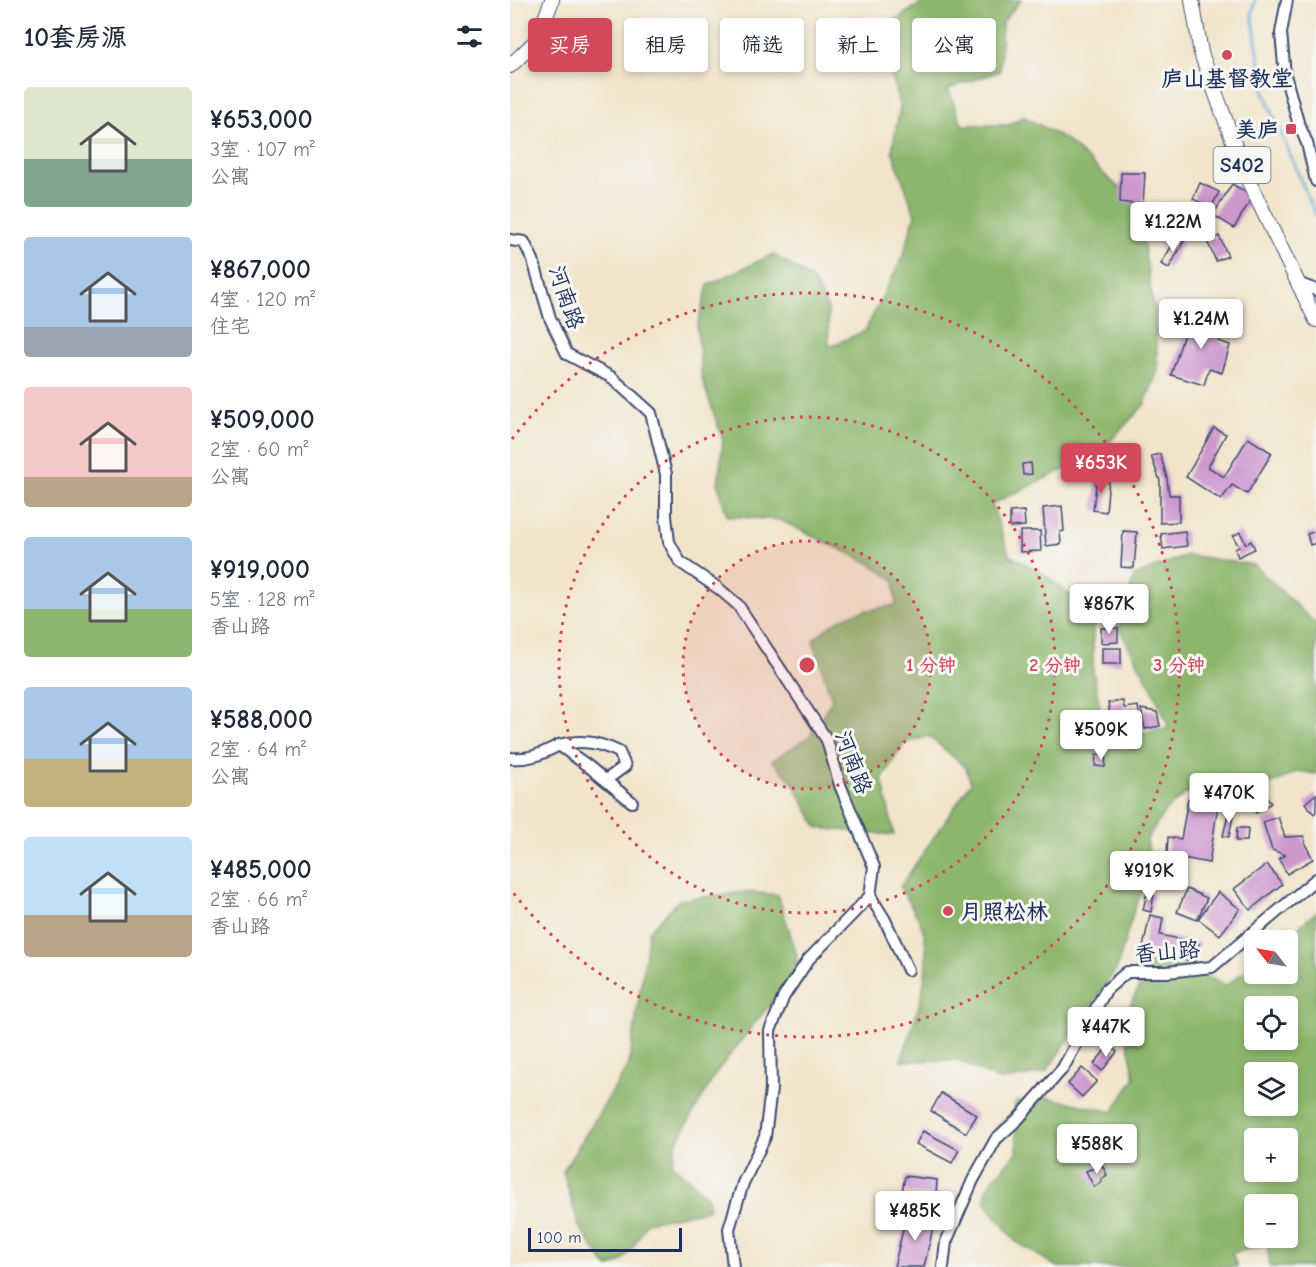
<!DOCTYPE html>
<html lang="zh">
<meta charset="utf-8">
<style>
body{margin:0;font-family:"Comic Neue","LXGW WenKai TC",sans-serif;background:#f2f2f3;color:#1f2937;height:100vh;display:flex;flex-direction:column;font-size:22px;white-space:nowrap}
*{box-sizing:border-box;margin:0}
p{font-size:20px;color:#747a83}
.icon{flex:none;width:33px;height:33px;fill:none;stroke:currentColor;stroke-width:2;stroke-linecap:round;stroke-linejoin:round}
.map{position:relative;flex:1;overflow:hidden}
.panel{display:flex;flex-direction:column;background:#fff;width:510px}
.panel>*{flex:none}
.banner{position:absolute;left:18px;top:18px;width:570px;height:54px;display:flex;gap:12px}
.needle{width:39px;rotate:301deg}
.tools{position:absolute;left:734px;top:930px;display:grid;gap:12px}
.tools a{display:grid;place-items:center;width:54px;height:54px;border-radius:6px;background:#fff;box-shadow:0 3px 9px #0003;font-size:30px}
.scale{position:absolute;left:18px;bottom:15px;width:154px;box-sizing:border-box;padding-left:6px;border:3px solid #1b2f5e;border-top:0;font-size:16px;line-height:21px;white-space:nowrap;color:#1b2f5e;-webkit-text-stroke:4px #f6f6f2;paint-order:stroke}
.price{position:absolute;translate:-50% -51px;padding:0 14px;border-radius:6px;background:#fff;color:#222;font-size:20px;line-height:39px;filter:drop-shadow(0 2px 3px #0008)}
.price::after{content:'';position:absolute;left:50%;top:36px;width:18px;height:14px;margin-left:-9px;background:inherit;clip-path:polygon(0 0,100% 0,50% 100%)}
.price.selected{background:#d1495b;color:#fff}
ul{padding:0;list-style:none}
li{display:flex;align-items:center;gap:18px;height:150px;padding:0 24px}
li span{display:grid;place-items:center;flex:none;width:168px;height:120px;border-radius:6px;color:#555}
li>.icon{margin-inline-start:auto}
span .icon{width:72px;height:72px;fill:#fffc;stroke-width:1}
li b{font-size:26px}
h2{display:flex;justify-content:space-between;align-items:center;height:72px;padding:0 24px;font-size:26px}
.tag{padding:0 21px;border-radius:6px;background:#fff;box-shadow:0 3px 9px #0003;font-size:21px;line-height:54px}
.tag.selected{background:#d1495b;color:#fff}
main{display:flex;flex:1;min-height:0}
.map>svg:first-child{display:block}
.forest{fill:#8db66c;stroke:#547265;stroke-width:1.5;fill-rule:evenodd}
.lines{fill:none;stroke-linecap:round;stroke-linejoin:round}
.stream{stroke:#53a4ce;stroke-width:3}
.building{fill:#ce98cf}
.minor-casing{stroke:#3b4a6e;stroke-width:14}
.major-casing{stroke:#3b4a6e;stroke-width:16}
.minor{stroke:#fff;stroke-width:10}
.major{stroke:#fff;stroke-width:14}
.ring{fill:none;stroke:#d1495b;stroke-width:3;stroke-dasharray:3 6}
.poi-dot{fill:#d1495b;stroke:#f6f6f2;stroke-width:2}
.labels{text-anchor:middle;stroke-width:6;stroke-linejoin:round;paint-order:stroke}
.shield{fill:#f6f6f2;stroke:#5d6b8a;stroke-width:1.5}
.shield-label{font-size:21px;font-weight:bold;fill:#1b2f5e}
.poi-label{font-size:22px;font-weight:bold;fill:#1b2f5e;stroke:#f6f6f2}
.street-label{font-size:22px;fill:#1b2f5e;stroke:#f6f6f2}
.centre{fill:#d1495b;stroke:#f6f6f2;stroke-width:3}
.ring-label{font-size:18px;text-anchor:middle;font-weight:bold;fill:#d1495b;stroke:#f6f6f2;stroke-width:6;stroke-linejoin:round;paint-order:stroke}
</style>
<main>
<section class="panel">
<h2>10套房源<svg class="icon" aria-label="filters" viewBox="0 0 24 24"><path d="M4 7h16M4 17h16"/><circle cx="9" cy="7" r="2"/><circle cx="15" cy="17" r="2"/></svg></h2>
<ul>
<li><span style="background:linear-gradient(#dfe7d0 60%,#7fa58c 0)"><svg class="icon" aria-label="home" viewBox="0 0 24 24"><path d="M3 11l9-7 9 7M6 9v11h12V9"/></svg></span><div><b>¥653,000</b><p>3室 · 107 m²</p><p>公寓</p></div></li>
<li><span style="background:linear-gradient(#a9c7e8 75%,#9aa5b1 0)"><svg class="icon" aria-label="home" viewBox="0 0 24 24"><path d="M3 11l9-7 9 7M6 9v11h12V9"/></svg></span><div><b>¥867,000</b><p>4室 · 120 m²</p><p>住宅</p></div></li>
<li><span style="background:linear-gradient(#f6c9c9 75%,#b9a48a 0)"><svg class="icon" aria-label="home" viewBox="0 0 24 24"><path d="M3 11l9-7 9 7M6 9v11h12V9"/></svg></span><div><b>¥509,000</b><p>2室 · 60 m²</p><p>公寓</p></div></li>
<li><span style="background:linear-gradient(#a9c7e8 60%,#8fb573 0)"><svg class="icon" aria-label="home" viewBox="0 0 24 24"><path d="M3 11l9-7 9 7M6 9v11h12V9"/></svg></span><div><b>¥919,000</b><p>5室 · 128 m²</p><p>香山路</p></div></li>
<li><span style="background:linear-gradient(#a9c7e8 60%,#c2b280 0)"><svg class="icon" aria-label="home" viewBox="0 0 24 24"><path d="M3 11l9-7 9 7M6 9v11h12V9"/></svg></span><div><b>¥588,000</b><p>2室 · 64 m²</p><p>公寓</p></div></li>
<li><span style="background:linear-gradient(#bfe0f5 65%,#b9a48a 0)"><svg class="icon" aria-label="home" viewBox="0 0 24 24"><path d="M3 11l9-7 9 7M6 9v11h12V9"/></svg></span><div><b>¥485,000</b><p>2室 · 66 m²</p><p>香山路</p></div></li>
</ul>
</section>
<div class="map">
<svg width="806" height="1267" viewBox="0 0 806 1267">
<rect width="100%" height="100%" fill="#f6f6f2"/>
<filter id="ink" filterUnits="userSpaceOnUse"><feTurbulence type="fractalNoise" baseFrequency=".0167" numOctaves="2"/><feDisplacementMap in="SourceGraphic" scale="12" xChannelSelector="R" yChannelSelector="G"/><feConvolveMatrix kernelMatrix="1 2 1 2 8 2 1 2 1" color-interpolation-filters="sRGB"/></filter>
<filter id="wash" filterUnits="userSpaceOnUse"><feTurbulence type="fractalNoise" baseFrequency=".008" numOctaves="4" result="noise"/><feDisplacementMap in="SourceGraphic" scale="24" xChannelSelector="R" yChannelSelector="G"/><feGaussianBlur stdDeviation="1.35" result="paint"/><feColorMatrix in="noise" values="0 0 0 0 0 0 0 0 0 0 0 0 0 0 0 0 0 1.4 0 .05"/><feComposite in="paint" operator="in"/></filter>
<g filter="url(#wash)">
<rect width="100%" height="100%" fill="#f2e4cb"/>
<g class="forest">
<path d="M 416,0 L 511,0 L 492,23 L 490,71 L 438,89 L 452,125 L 499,125 L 513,116 L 555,139 L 627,204 L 644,309 L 648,371 L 634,405 L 589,453 L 482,504 L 499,555 L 532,573 L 583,613 L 583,672 L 596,740 L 659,727 L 642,688 L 609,629 L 624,576 L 677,555 L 744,565 L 806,624 L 806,774 L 788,771 L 762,784 L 742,782 L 712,786 L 675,794 L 654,812 L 637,839 L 641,868 L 623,913 L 607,968 L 536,1072 L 490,1081 L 447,1060 L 391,1061 C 404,1021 423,976 414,933 C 410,918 398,901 390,887 L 461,783 L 456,768 L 419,736 L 394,743 L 372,779 L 384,835 L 308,828 L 281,780 L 262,761 L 300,736 L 322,700 L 303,640 C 334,611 347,612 386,605 L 384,580 L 357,562 L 270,520 L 217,516 L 208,485 L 213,440 L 192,379 L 187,327 L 198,285 L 263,254 L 303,280 L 318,309 L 319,347 L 355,331 L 393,256 L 405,215 L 382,150 L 390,108 L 378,63 L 356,39 Z"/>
<path d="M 236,892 L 268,895 L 287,955 L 286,971 L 208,1070 L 167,1142 L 162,1164 L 198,1197 L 198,1210 L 137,1222 C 128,1237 117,1266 97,1267 L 69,1227 L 53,1171 L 119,1065 L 139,931 L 169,900 Z"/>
<path d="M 806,912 L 806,1267 L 760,1267 L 757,1245 L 722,1253 L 727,1267 L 547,1267 L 505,1241 L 474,1201 L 479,1184 L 507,1152 L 505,1102 L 536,1097 L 603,1112 L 625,1077 L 613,1021 L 640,963 L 673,967 L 716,985 L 744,965 L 744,974 L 777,974 L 777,940 L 773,940 ZM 744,1006 L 777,1006 L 777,1040 L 744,1040 ZM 744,1072 L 777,1072 L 777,1106 L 744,1106 ZM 744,1138 L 777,1138 L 777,1172 L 744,1172 ZM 744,1204 L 777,1204 L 777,1238 L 744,1238 Z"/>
</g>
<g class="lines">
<path class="stream" d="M 745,0 L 742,13 L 754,93 L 806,216"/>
</g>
<g id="blocks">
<g class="building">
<path d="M 611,173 L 635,173 L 633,205 L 610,202 Z"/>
<path d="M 690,183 L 709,192 L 701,208 L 683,199 Z"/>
<path d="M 722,184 L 743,196 L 724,228 L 703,215 Z"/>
<path d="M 692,207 L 701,211 L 696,223 L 687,219 Z"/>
<path d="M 682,211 L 689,231 L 676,235 L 669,215 Z"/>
<path d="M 709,236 L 718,256 L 706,261 L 697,241 Z"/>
<path d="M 667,237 L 674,241 L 659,268 L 651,264 Z"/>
<path d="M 681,312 L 713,322 L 708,341 L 720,345 L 712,373 L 699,369 L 694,385 L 661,375 Z"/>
<path d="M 704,428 L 716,434 L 698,467 L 714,477 L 738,438 L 762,453 L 737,494 L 722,485 L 711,500 L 676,477 Z"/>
<path d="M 650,454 L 657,478 L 659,495 L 669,495 L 669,522 L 650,523 L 650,481 L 641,456 Z"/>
<path d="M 521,463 L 522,474 L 513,475 L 512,464 Z"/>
<path d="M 587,477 L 599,478 L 596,512 L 583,510 Z"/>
<path d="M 552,506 L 554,531 L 550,532 L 551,544 L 536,546 L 533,508 Z"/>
<path d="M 514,511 L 515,526 L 500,527 L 500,512 Z"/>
<path d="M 510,531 L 530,531 L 531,551 L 510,552 Z"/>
<path d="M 613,531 L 627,532 L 624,568 L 611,567 Z"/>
<path d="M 675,531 L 677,546 L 653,549 L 651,534 Z"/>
<path d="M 806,531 L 806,543 L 800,545 L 797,534 Z"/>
<path d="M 730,532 L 736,544 L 741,541 L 745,549 L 728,557 L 725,549 L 729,547 L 723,536 Z"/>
<path d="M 591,628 L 608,628 L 608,642 L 591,643 Z"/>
<rect x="592" y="648" width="19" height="16"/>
<path d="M 613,701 L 614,708 L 628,706 L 631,729 L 603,733 L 601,721 L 596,722 L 594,718 L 600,716 L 598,703 Z"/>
<path d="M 631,709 L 647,712 L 650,726 L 635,729 Z"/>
<path d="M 586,755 L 596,755 L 595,767 L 585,766 Z"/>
<path d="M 806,794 L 806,812 L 804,814 L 795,803 Z"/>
<path d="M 747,797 L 751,802 L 757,798 L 761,803 L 746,813 L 739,802 Z"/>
<path d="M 678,799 L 708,805 L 699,863 L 657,855 L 658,837 L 671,839 Z"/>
<path d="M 719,810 L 724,811 L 719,837 L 713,836 Z"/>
<path d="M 768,817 L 775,837 L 794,836 L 795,844 L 803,859 L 777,874 L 769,859 L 775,855 L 762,850 L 753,822 Z"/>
<path d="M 727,828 L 738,828 L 737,841 L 726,841 Z"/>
<path d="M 757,864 L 772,884 L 740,910 L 724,889 Z"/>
<path d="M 677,889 L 697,898 L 687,920 L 667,912 Z"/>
<path d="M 637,892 L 644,894 L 641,912 L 633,910 Z"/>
<path d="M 708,892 L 730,909 L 710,935 L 688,919 Z"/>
<path d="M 640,915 L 653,918 L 650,935 L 689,943 L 685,962 L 632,952 Z"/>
<path d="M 599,1045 L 607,1052 L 592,1071 L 584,1064 Z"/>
<path d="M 572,1068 L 587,1081 L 572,1097 L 558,1084 Z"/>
<path d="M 431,1093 L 467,1115 L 456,1133 L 421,1111 Z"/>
<path d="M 413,1131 L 449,1150 L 442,1163 L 406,1144 Z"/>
<path d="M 592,1165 L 597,1175 L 591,1179 L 592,1182 L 584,1187 L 576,1171 Z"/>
<path d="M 395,1176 L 427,1180 L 426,1196 L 392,1192 Z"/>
<path d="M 397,1213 L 425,1219 L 414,1267 L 384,1267 Z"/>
</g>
</g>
</g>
<g filter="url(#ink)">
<use href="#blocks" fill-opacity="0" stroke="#3b4a6e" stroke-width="1.5"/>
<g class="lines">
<g class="minor-casing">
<g id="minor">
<path d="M 777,0 L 771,33 L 775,75 L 788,122 L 797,143 L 806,181"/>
<path d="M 0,240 L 14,242 L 23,260 L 40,318 L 57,354 L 101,377 L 141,413 L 156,474 L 156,516 L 159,542 L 170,562 L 208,588 L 228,605 L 317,740 L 330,785 L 364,867 L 360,896 L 298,960 L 274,996 L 260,1031 L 261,1089 L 255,1137 L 233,1183 L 219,1229 L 223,1267"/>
<path d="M 790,284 L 806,290"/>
<path d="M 49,745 C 72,739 87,742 109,752 L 115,766 L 96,780"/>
<path d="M 0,758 C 19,760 32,754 49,745 L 78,766 L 122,802"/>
<path d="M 360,896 L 375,920 L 398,970"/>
<path d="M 433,1267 L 436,1242 L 463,1180 L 486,1139 L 508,1119 L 553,1068 L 596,990 L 617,972 L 657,972 L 702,967 L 806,879"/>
</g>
</g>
<g class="major-casing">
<g id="major">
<path d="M 682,0 L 691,53 L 735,174 L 806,320"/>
<path d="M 0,66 L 27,40 L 42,0"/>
</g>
</g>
<use href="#minor" class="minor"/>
<use href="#major" class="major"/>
</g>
</g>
<circle cx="297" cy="665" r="124" fill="#d1495b" fill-opacity=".12"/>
<g class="ring">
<circle cx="297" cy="665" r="124"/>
<circle cx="297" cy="665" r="248"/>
<path d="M2 439A372 372 0 1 1 2 891"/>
</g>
<g class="poi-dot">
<circle cx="717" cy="55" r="6"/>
<rect x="775" y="123" width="12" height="12" rx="3"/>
<circle cx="438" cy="911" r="6"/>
</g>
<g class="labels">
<rect class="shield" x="703.5" y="147" width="57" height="36" rx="4.5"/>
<g class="shield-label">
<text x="732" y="172">S402</text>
</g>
<g class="poi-label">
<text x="717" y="86">庐山基督教堂</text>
<text x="769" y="137" text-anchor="end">美庐</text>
<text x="450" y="919" text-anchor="start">月照松林</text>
</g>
<g class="street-label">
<text transform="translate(57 297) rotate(71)" y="8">河南路</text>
<text transform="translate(344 762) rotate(69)" y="8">河南路</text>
<text transform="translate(657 951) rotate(-5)" y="8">香山路</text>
</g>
</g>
<circle cx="297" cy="665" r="9" class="centre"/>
<g class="ring-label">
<text x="421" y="671">1 分钟</text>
<text x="545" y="671">2 分钟</text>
<text x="669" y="671">3 分钟</text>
</g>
</svg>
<div class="tools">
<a><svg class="needle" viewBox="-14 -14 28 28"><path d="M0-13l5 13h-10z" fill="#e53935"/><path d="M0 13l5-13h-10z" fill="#747a83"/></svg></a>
<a><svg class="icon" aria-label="locate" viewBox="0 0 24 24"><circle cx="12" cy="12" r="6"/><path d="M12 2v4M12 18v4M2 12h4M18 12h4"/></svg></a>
<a><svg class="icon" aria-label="layers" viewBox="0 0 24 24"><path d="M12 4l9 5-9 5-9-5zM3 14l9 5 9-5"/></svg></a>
<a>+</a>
<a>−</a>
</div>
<div class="scale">100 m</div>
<b class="price" style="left:663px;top:253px">¥1.22M</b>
<b class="price" style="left:691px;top:350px">¥1.24M</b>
<b class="price selected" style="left:591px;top:494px">¥653K</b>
<b class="price" style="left:599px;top:635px">¥867K</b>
<b class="price" style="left:591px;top:761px">¥509K</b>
<b class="price" style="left:719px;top:824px">¥470K</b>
<b class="price" style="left:639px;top:902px">¥919K</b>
<b class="price" style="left:596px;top:1058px">¥447K</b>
<b class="price" style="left:587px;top:1175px">¥588K</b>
<b class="price" style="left:405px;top:1242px">¥485K</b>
<div class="banner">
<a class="tag selected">买房</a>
<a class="tag">租房</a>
<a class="tag">筛选</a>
<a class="tag">新上</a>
<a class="tag">公寓</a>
</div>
</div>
</main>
